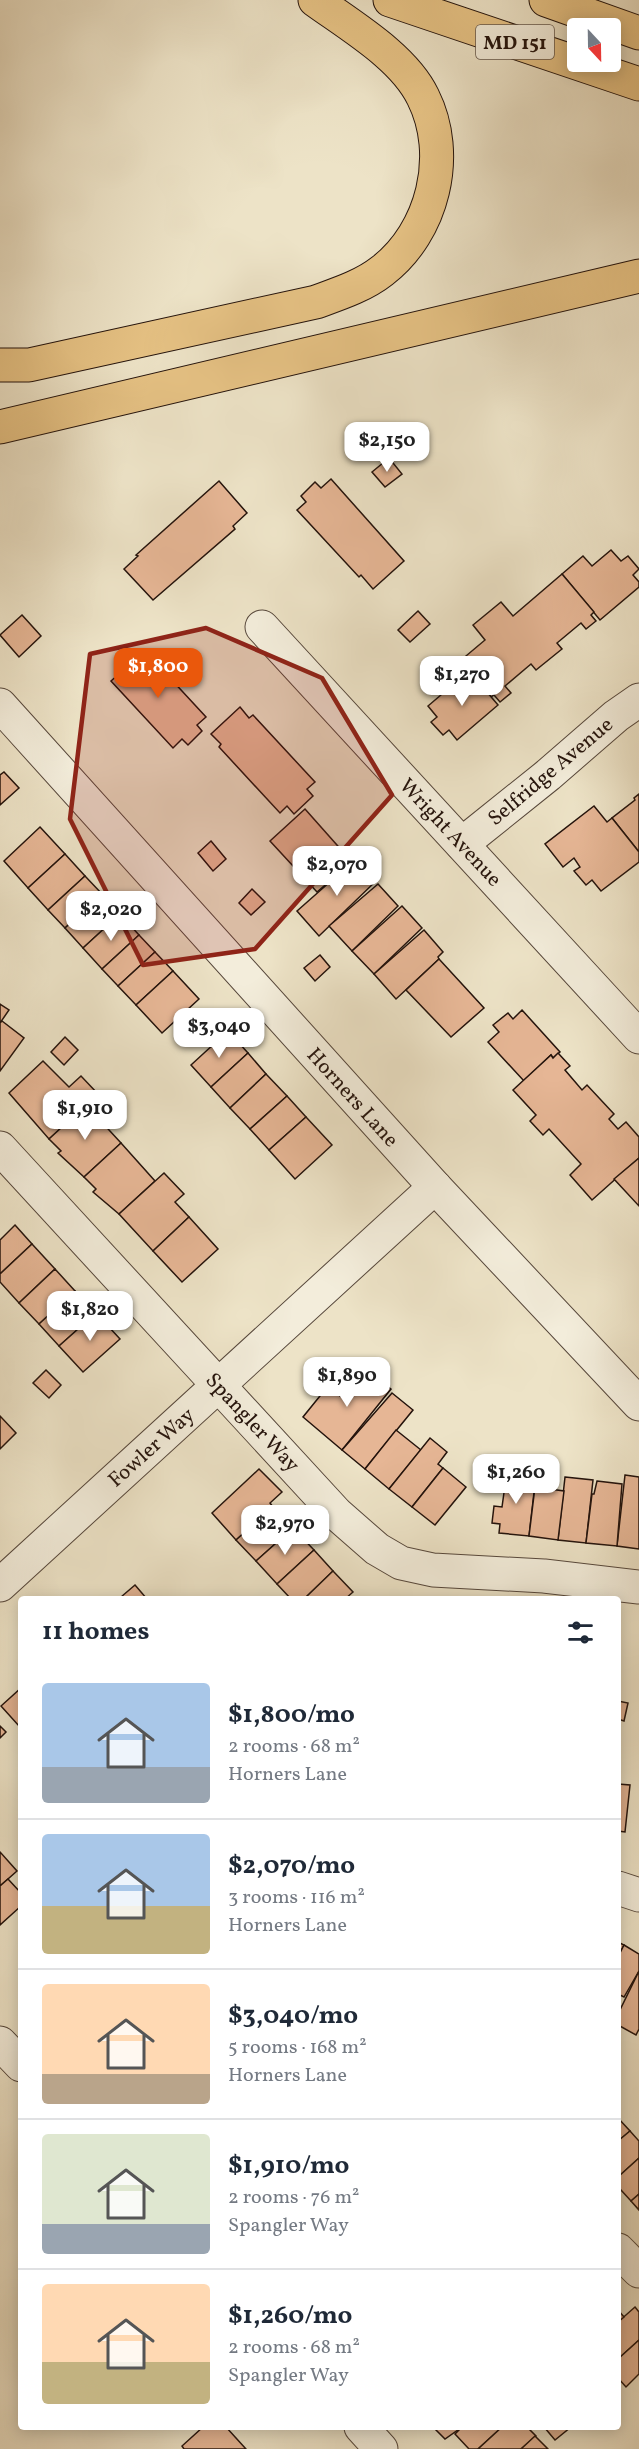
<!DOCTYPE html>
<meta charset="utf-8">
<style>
body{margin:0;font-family:Vollkorn,serif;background:#f6f6f7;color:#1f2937;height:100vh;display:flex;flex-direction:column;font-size:22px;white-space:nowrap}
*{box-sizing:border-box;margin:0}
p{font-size:20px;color:#747a83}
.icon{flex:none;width:33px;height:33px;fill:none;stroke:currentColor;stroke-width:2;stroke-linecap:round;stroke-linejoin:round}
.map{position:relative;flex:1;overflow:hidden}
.side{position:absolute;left:18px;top:1596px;width:603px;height:834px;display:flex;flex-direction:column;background:#fff;border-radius:6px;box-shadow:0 3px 15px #0003}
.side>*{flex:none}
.needle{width:39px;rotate:158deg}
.buttons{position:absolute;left:567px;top:18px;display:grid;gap:12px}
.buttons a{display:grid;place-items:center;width:54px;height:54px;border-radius:6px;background:#fff;box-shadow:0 3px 15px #0003;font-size:30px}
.price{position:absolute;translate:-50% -51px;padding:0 14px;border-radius:12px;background:#fff;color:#222;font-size:20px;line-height:39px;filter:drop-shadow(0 2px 3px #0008)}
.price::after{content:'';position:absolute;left:50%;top:36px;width:18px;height:14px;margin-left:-9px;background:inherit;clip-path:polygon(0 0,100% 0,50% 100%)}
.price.current{background:#ea580c;color:#fff}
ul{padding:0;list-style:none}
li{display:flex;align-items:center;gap:18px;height:150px;padding:0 24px}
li+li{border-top:2px solid #e0e1e3}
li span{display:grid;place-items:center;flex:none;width:168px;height:120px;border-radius:6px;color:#555}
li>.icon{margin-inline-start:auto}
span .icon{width:72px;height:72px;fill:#fffc;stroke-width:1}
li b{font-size:26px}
h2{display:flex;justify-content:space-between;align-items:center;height:72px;padding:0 24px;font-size:26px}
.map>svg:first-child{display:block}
.building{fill:#e6b695;stroke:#24130c;stroke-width:1.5}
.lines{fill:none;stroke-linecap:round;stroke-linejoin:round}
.minor-casing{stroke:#56473b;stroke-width:35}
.major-casing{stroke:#24130c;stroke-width:35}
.minor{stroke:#f3eddb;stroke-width:33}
.major{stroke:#e6c284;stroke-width:33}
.marked{fill:#8f2418;fill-opacity:0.2;stroke:#8f2418;stroke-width:4.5;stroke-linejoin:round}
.labels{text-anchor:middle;stroke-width:4.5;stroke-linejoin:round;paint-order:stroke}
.shield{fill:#f3eddb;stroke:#62544a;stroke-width:1.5}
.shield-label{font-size:20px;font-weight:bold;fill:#24130c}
.street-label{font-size:21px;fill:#24130c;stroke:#f3eddb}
</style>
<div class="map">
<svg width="639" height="2449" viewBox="0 0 639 2449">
<rect width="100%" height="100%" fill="#ede3c7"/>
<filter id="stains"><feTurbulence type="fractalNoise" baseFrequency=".00333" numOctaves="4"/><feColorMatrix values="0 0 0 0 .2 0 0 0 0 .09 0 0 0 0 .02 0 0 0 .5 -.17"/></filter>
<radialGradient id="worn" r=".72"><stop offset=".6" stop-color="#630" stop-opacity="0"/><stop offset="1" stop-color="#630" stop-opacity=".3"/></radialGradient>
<g class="building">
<path d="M 389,458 L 402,474 L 385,487 L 372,472 Z"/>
<path d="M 331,479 L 404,561 L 373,589 L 361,575 L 359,577 L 297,510 L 306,502 L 301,496 L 315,482 L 321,488 Z"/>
<path d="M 219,481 L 247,513 L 233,526 L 235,529 L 153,600 L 124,569 L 138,556 L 136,555 Z"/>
<path d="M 611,550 L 621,561 L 628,556 L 639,569 L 633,575 L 639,582 L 639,587 L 600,620 L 562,574 L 583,556 L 592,566 Z"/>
<path d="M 562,574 L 594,612 L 591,615 L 596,621 L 586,629 L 581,623 L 557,643 L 562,649 L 536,670 L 531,664 L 505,686 L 511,693 L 500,702 L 494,695 L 491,697 L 460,661 L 485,640 L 473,625 L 501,602 L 513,616 Z"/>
<path d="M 418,611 L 430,624 L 410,642 L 398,630 Z"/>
<path d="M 22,615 L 41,636 L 19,657 L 0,635 Z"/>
<path d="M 145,651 L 206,717 L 197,725 L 202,731 L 188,745 L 182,739 L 173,748 L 111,681 L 121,672 L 115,666 L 130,652 L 137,658 Z"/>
<path d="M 469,671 L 498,705 L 457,740 L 449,730 L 443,735 L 431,722 L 437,717 L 428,706 Z"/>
<path d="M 240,707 L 249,718 L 253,715 L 315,782 L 307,789 L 313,796 L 294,814 L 287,806 L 280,813 L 219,747 L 221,744 L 211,734 Z"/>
<path d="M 4,772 L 19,788 L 0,805 L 0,775 Z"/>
<path d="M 639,794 L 639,852 L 612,818 L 635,800 L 634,798 Z"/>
<path d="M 594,806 L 607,822 L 612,818 L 639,852 L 639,862 L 601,891 L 592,880 L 586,885 L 574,871 L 580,867 L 574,858 L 563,867 L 545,844 Z"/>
<path d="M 305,809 L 352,862 L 317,892 L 270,841 Z"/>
<path d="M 40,827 L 65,854 L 28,888 L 4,861 Z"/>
<path d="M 211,841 L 226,859 L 213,871 L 198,853 Z"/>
<path d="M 65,854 L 85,876 L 48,910 L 28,888 Z"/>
<path d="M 357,858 L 377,880 L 319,936 L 297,911 Z"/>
<path d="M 85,876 L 102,894 L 65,928 L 48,910 Z"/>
<path d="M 378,884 L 398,906 L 352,951 L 329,926 Z"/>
<path d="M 252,889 L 265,902 L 251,915 L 239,903 Z"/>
<path d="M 102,894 L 120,914 L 83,948 L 65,928 Z"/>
<path d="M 402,906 L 422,928 L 374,974 L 352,951 Z"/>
<path d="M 120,914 L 139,935 L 102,969 L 83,948 Z"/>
<path d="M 424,930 L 443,952 L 438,957 L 439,959 L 396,999 L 374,974 Z"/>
<path d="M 139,935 L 155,952 L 118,986 L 102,969 Z"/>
<path d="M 155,952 L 173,971 L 136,1005 L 118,986 Z"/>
<path d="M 320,955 L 330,967 L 315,981 L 304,968 Z"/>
<path d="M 439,959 L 484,1008 L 451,1037 L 406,990 Z"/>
<path d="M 173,971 L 199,999 L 162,1033 L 136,1005 Z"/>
<path d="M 0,1004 L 9,1010 L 0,1023 Z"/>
<path d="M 522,1010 L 560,1052 L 553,1058 L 551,1055 L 524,1081 L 488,1042 L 499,1032 L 493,1025 L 508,1013 L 513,1019 Z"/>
<path d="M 2,1021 L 24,1038 L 0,1071 L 0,1023 Z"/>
<path d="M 228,1031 L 248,1053 L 211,1087 L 191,1065 Z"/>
<path d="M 65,1037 L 78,1050 L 64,1065 L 51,1052 Z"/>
<path d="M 248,1053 L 266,1074 L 230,1108 L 211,1087 Z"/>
<path d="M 558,1053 L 570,1066 L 565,1070 L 582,1090 L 587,1085 L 614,1114 L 609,1119 L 618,1129 L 626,1122 L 639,1137 L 639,1158 L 592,1200 L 570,1175 L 581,1164 L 549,1129 L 543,1135 L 530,1121 L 536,1115 L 513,1090 L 551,1055 L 553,1058 Z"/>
<path d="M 43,1061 L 69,1087 L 81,1076 L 98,1094 L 49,1139 L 9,1093 Z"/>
<path d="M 266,1074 L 287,1096 L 250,1129 L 230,1108 Z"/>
<path d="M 287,1096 L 306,1117 L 269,1150 L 250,1129 Z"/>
<path d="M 86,1105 L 121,1143 L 84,1177 L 58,1153 L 61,1151 L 49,1139 Z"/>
<path d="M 306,1117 L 332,1145 L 295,1179 L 269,1150 Z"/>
<path d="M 121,1143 L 155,1181 L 119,1214 L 93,1192 L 96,1189 L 84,1177 Z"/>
<path d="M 639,1158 L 639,1206 L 614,1179 Z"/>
<path d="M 164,1173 L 184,1194 L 175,1202 L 189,1217 L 153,1251 L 119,1214 Z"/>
<path d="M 189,1217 L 218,1249 L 182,1282 L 153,1251 Z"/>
<path d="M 15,1225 L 32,1244 L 0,1274 L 0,1240 Z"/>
<path d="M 32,1244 L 55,1269 L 19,1303 L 0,1282 L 0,1274 Z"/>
<path d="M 55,1269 L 75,1291 L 39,1324 L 19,1303 Z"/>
<path d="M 75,1291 L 96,1313 L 59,1346 L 39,1324 Z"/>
<path d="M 96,1313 L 120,1339 L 83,1372 L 59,1346 Z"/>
<path d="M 364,1368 L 391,1389 L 342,1450 L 303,1417 L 328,1386 L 340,1396 Z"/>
<path d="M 46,1370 L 61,1385 L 49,1398 L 33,1383 Z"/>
<path d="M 392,1393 L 413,1410 L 365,1469 L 342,1450 Z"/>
<path d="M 0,1416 L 16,1433 L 0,1449 Z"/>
<path d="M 396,1430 L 421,1450 L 389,1489 L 365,1469 Z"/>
<path d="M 430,1438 L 447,1452 L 438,1464 L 443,1468 L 412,1507 L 389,1489 Z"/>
<path d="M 443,1468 L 466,1487 L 435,1525 L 412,1507 Z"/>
<path d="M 259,1469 L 282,1492 L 270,1503 L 273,1507 L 236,1540 L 212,1513 Z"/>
<path d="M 507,1471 L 536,1475 L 529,1536 L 499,1533 L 500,1524 L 492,1523 L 494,1506 L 502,1507 Z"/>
<path d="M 625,1475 L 639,1477 L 639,1549 L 617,1546 Z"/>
<path d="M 565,1477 L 593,1480 L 586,1543 L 558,1540 Z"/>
<path d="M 597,1481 L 622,1484 L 617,1546 L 586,1543 L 592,1494 L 594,1494 Z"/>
<path d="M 535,1487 L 564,1491 L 558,1540 L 529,1536 Z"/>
<path d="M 273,1507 L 293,1528 L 256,1561 L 236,1540 Z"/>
<path d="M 293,1528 L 314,1550 L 277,1584 L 256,1561 Z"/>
<path d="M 314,1550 L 333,1571 L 304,1599 L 291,1599 L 277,1584 Z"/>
<path d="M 333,1571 L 353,1592 L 345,1599 L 304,1599 Z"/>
<path d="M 135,1585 L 147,1599 L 119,1599 L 121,1597 Z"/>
<path d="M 21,1688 L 21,1724 L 19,1726 L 1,1706 Z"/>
<path d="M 618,1701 L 628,1703 L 624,1721 L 618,1719 Z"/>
<path d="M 0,1726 L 6,1732 L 0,1738 Z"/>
<path d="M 618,1784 L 630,1785 L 625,1832 L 618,1831 Z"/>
<path d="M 0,1852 L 17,1871 L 0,1886 Z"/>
<path d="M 8,1879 L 21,1893 L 21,1906 L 0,1925 L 0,1886 Z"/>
<path d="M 618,1942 L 624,1945 L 618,1957 Z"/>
<path d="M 624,1945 L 639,1954 L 639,1971 L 624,1997 L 618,1994 L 618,1957 Z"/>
<path d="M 639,1971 L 639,2029 L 636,2035 L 618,2025 L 618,2014 Z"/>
<path d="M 618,2118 L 630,2131 L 618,2141 Z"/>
<path d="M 630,2131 L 639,2141 L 639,2158 L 618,2177 L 618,2141 Z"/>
<path d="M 639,2158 L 639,2194 L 631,2201 L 620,2189 L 618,2190 L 618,2177 Z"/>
<path d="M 639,2194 L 639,2210 L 631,2201 Z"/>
<path d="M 635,2307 L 639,2312 L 639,2340 L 618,2359 L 618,2322 Z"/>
<path d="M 618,2310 L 624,2317 L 618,2322 Z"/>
<path d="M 639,2340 L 639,2374 L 626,2387 L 618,2378 L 618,2359 Z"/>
<path d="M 203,2427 L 226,2427 L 246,2449 L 184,2449 L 182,2446 Z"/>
<path d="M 433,2427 L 462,2427 L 445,2439 Z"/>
<path d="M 462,2427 L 502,2427 L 478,2449 L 469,2449 L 455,2434 Z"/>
<path d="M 502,2427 L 527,2427 L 536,2436 L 521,2449 L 478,2449 Z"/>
<path d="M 544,2427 L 571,2427 L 555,2440 Z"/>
<path d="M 535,2436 L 548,2449 L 521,2449 Z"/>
</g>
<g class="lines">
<g class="minor-casing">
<g id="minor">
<path d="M 262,627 L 639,1037"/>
<path d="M 0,705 L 435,1187 L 639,1404"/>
<path d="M 462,844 L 548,775 L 616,716 L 639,700"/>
<path d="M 0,1148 L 337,1514 L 377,1549 L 401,1563 L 433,1570 L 544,1576 L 639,1587"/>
<path d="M 0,1585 L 435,1187"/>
<path d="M 618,1888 L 639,1895"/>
<path d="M 0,2043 L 21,2065"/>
<path d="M 618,2250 L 639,2271"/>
<path d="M 361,2427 L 381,2449"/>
</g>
</g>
<g class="major-casing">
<g id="major">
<path d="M 390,0 L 639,84"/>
<path d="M 546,0 L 639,33"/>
<path d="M 0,365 L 29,365 L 316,302 C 338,294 363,286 382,271 C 433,232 452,155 423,97 C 404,57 351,26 315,0"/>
<path d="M 0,427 L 639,276"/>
</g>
</g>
<use href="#minor" class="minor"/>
<use href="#major" class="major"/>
</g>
<path class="marked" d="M 206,628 L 322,678 L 392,795 L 255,949 L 143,965 L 70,819 L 90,654 Z"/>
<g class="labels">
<rect class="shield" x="476" y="25" width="78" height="34" rx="4.5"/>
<g class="shield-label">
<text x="515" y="49">MD 151</text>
</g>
<g class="street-label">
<text transform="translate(550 771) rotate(-40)" y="7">Selfridge Avenue</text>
<text transform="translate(451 832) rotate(47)" y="7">Wright Avenue</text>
<text transform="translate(353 1097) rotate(48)" y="7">Horners Lane</text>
<text transform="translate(253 1422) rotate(47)" y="7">Spangler Way</text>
<text transform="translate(151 1447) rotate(-42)" y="7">Fowler Way</text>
</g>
</g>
<rect width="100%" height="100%" filter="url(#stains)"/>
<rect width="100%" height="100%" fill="url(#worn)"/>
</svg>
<div class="buttons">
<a><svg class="needle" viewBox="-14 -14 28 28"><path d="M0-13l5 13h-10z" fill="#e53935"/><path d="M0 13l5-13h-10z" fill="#747a83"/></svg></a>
</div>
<b class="price" style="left:387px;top:473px">$2,150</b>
<b class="price current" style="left:158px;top:699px">$1,800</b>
<b class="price" style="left:462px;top:707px">$1,270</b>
<b class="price" style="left:337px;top:897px">$2,070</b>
<b class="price" style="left:111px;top:942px">$2,020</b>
<b class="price" style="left:219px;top:1059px">$3,040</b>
<b class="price" style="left:85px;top:1141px">$1,910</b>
<b class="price" style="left:90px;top:1342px">$1,820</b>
<b class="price" style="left:347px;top:1408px">$1,890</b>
<b class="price" style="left:516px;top:1505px">$1,260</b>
<b class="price" style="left:285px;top:1556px">$2,970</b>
<section class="side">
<h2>11 homes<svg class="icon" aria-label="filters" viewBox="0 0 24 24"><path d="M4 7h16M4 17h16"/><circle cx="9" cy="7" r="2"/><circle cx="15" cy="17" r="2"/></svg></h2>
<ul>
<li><span style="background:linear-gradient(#a9c7e8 70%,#9aa5b1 0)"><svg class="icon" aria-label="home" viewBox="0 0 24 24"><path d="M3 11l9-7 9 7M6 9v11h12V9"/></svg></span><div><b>$1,800/mo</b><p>2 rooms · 68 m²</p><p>Horners Lane</p></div></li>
<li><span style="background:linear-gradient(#a9c7e8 60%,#c2b280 0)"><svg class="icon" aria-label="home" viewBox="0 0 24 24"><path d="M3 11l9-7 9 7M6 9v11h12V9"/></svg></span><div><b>$2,070/mo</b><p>3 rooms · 116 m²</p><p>Horners Lane</p></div></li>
<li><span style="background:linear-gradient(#ffd9b3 75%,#b9a48a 0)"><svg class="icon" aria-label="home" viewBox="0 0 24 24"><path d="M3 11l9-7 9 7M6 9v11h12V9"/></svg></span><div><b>$3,040/mo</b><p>5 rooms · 168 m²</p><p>Horners Lane</p></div></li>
<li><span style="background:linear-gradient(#dfe7d0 75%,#9aa5b1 0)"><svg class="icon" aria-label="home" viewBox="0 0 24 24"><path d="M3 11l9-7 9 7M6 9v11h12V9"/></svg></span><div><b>$1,910/mo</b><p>2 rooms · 76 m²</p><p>Spangler Way</p></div></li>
<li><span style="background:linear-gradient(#ffd9b3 65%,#c2b280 0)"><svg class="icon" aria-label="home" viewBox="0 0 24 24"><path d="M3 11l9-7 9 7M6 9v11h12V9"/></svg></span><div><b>$1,260/mo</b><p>2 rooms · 68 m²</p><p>Spangler Way</p></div></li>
</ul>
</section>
</div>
